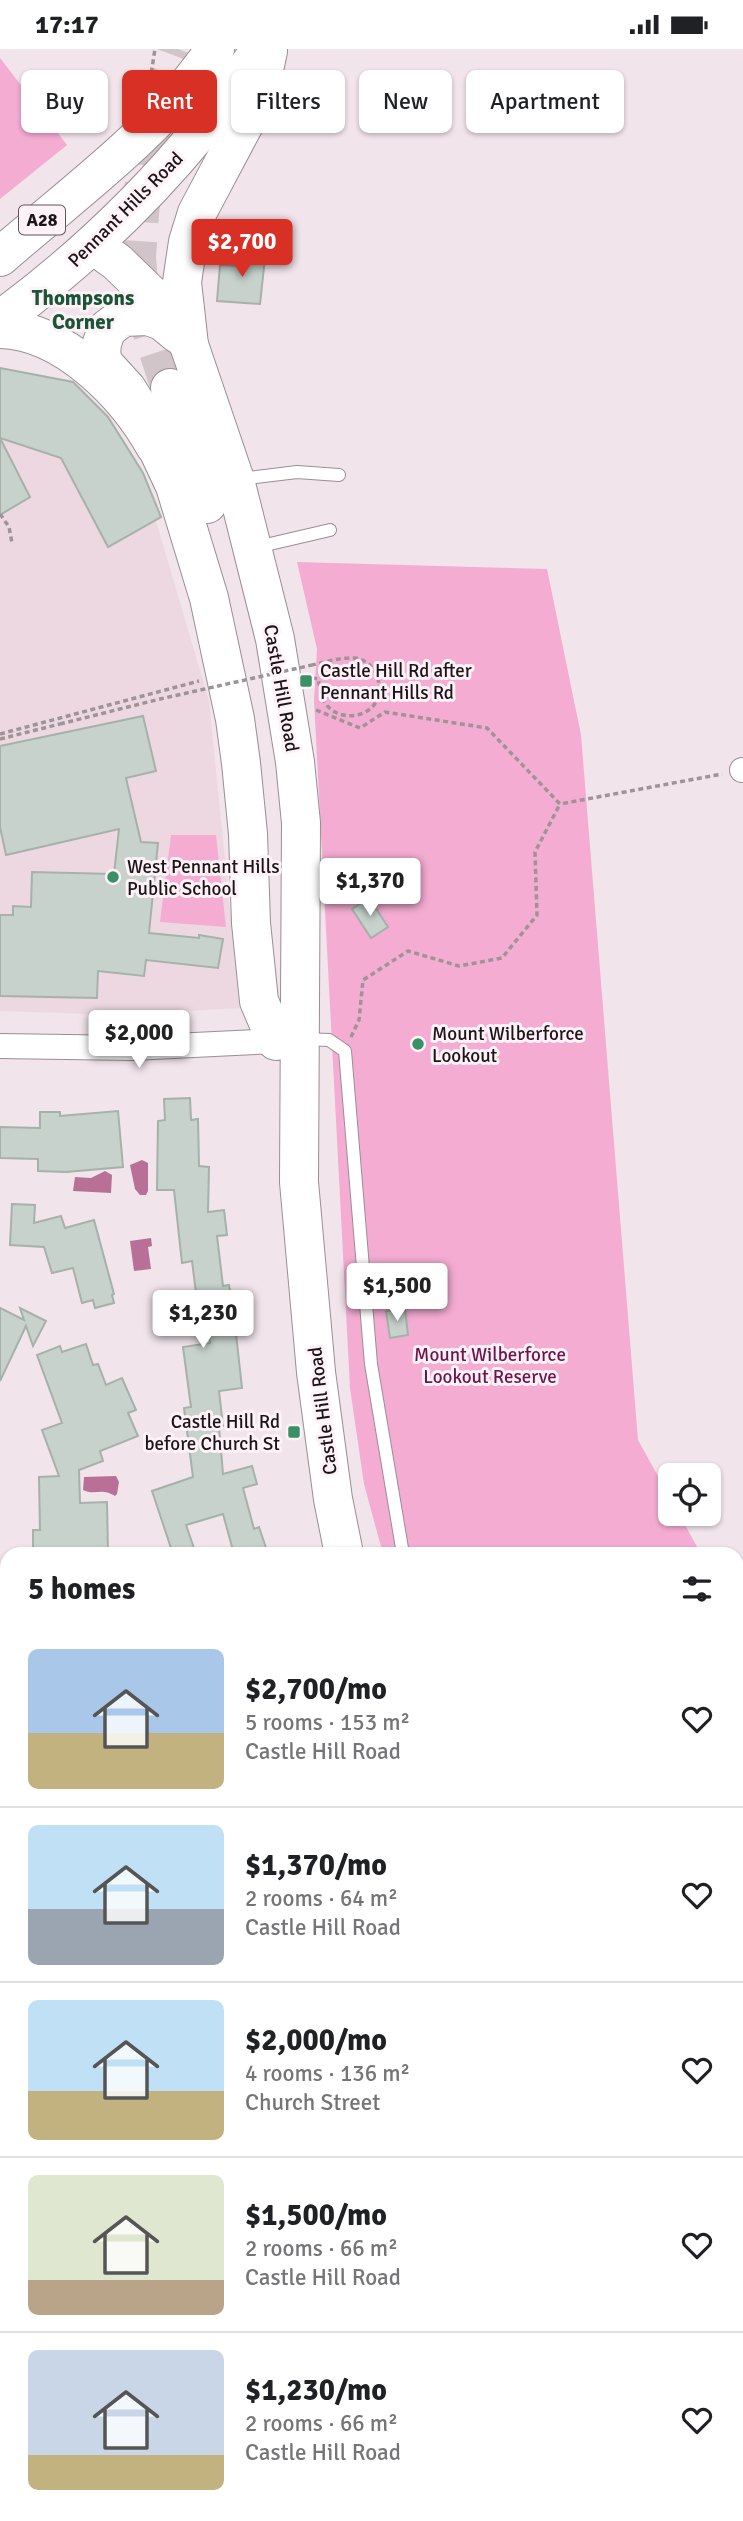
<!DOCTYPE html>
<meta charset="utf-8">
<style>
body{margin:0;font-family:Signika,sans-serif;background:#f6f6f6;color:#202124;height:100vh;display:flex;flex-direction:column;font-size:26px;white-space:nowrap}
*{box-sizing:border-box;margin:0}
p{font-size:23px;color:#757577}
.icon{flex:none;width:38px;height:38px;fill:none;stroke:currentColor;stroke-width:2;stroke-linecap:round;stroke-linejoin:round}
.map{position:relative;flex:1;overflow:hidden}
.details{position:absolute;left:0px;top:1498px;width:744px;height:975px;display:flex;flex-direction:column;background:#fff;border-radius:21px 21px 0 0;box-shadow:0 2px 5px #0004}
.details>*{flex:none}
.banner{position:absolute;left:21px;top:21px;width:702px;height:63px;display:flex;gap:14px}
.fabs{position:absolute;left:658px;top:1414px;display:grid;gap:14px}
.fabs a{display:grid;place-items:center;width:63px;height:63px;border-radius:10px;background:#fff;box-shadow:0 2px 5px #0004;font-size:35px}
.price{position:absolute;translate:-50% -60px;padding:0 16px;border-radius:7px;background:#fff;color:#222;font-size:23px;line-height:46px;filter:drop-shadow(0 2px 4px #0008)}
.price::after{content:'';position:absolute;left:50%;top:42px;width:21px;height:16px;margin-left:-10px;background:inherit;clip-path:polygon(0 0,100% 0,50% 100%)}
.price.on{background:#d93025;color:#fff}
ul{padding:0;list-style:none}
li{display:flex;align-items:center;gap:21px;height:175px;padding:0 28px}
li+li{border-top:2px solid #e0e0e0}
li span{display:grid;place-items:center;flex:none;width:196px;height:140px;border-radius:10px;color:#555}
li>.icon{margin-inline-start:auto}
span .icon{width:84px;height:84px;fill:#fffc;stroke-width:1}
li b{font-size:30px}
h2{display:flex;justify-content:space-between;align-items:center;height:84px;padding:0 28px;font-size:30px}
.chip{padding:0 24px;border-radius:10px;background:#fff;box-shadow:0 2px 5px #0004;font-size:24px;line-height:63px}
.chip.on{background:#d93025;color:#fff}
.status{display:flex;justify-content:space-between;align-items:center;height:49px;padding:0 35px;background:#fff;direction:ltr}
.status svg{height:19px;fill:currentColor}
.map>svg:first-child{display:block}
.built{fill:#edd8e2}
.green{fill:#f4acd2}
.water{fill:#b87097}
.building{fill:#c6d2cb;stroke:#a6b1aa;stroke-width:2}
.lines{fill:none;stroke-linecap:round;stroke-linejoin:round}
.primary-tunnel{stroke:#d1c5ca;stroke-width:38;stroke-dasharray:38 19;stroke-linecap:butt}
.service-casing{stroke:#9a8e94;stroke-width:14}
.minor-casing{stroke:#9a8e94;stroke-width:26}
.secondary-casing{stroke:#9a8e94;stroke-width:37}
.primary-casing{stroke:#9a8e94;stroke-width:40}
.trunk-casing{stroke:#9a8e94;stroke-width:40}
.path{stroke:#9e9498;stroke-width:3.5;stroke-dasharray:5 3.5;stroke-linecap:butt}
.service{stroke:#fff;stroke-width:12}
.minor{stroke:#fff;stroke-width:24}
.secondary{stroke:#fff;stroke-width:35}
.primary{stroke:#fff;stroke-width:38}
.trunk{stroke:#fff;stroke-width:38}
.path-bridge{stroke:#9e9498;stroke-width:3.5;stroke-dasharray:5 3.5;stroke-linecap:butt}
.poi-dot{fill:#3a9165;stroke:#fef1f7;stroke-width:2.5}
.labels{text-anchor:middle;stroke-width:6;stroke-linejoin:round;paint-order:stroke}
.shield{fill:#fef1f7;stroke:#5e575a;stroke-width:2}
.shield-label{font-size:18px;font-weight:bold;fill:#1a1517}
.street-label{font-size:19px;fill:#1a1517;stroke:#fef1f7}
.poi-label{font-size:19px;fill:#1a1517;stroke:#fef1f7;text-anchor:start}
.park-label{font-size:19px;fill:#6c154c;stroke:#fef1f7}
.neighbourhood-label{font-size:21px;font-weight:bold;fill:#195638;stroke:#fef1f7}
</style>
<div class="status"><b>17:17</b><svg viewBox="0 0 49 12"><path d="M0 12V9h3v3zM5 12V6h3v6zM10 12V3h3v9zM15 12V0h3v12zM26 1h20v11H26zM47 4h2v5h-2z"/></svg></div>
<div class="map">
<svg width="743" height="2472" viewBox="0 0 743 2472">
<rect width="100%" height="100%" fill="#f1e4ea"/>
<path class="built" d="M 0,330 L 55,336 L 103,363 L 146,438 L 209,652 L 240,959 L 119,966 L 0,962 Z"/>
<g class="green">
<path d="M 0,9 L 67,96 L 0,150 Z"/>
<path d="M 297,513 L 547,520 L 581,686 L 638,1391 L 670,1449 L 670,1465 L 679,1465 L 701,1505 L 383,1505 L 364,1435 L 350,1339 L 314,651 L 317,600 Z"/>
<path d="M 171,786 L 216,786 L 226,878 L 160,873 Z"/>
</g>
<g class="water">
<path d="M 142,1111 L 148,1114 L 148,1142 L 146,1146 L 140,1146 L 135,1140 L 130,1116 Z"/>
<path d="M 105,1122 L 112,1126 L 111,1144 L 73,1142 L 75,1128 L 91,1129 Z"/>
<path d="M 151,1189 L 152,1197 L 148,1198 L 151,1220 L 134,1222 L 130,1192 Z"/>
<path d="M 116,1427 L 119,1433 L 117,1445 L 115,1447 C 101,1438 95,1447 83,1441 L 84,1428 Z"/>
</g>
<g class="building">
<path d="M 237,201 L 255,203 L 265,209 L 260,255 L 217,252 L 220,216 L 235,217 Z"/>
<path d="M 0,319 L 73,333 L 108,368 L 143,424 L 161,468 L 108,498 L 61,409 L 0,389 Z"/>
<path d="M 0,389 L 30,448 L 0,466 Z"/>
<path d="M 143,667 L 156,722 L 126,729 L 141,793 L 158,794 L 149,884 L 199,889 L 199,886 L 223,890 L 218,919 L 146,911 L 144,927 L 98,922 L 97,949 L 0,947 L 0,866 L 13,866 L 13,857 L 31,858 L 32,823 L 114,825 L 119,780 L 6,806 L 0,778 L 0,697 Z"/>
<path d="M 369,849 L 388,878 L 371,889 L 352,860 Z"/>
<path d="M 190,1049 L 191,1071 L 198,1070 L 199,1117 L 209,1118 L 208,1163 L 224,1161 L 227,1186 L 217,1187 L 223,1237 L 229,1236 L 233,1258 L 242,1339 L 219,1342 L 223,1377 L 219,1377 L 223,1425 L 252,1417 L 257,1435 L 243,1439 L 254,1480 L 259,1478 L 268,1505 L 234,1505 L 223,1465 L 186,1476 L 196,1505 L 173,1505 L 152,1442 L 193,1428 L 184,1359 L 191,1358 L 183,1298 L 210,1294 L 207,1261 L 200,1262 L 197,1252 L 192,1212 L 182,1214 L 174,1141 L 157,1141 L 158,1072 L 165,1071 L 164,1050 Z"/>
<path d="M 118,1062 L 123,1118 L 66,1123 L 38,1122 L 38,1110 L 0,1109 L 0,1078 L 40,1079 L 40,1063 L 60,1063 L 60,1067 Z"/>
<path d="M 12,1155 L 35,1156 L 34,1174 L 61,1167 L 65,1179 L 94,1171 L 114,1245 L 112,1246 L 114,1254 L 95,1259 L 93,1251 L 82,1254 L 73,1219 L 52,1224 L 44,1198 L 10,1196 Z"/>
<path d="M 0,1259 L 24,1271 L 20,1259 L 46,1272 L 33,1297 L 26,1277 L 0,1332 Z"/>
<path d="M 405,1261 L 408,1286 L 390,1289 L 386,1262 Z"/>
<path d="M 86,1295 L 93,1316 L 98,1315 L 106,1336 L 122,1329 L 136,1361 L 128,1364 L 138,1387 L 100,1402 L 103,1412 L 79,1421 L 80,1454 L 107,1453 L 108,1505 L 33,1505 L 33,1481 L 40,1481 L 39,1428 L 59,1427 L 42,1381 L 62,1374 L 37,1306 L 60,1297 L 62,1303 Z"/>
</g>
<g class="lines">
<path class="primary-tunnel" d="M 170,339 L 140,247 L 137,208 L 140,164 L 153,67 L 178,0"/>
<g class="service-casing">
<g id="service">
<path d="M 239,430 L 297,423 L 339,426"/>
<path d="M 257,498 L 330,481"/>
<path d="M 303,990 L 329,991 L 345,1002 L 371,1315 L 403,1505"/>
</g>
</g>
<g class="minor-casing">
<g id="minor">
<path d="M 742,721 L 743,721"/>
<path d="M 0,997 L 132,999 L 276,992"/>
<path d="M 0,2190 L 7,2190"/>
</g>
</g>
<g class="secondary-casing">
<path id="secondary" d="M 293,2472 L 296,2466"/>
</g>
<g class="primary-casing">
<g id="primary">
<path d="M 93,196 L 117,213 L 149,244 L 174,273 L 189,296 L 235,431 L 275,590 L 295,713 L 301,774 L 299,1133 L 316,1323 L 333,1450 L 344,1505"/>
<path d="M 178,285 L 162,272 L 148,267 L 123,268 L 107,280 L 102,294 L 101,307 L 105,316 L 127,340 L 137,356 L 175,437 L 209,549 L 235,670 L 241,714 L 248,785 L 251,874 L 259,952 L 276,992"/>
<path d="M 170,339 L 207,455"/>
<path d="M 737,2183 L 743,2188"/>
</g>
</g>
<g class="trunk-casing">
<g id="trunk">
<path d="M 0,208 C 75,142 158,84 215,0"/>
<path d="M 0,271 C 75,216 142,153 201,81 C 222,55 241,27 261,0"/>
<path d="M 0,280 C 64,281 126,345 155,397"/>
<path d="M 189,296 L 182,233 L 188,193 L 197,164 L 258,49 L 268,2"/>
</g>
</g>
<g class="path">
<path d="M 150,32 L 155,0"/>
<path d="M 0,465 L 9,478 L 12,494"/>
<path d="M 312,629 L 318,630 C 320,638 321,648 326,655 C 337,671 363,670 374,656 C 386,638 376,612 355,609 C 341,608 326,613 312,616"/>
<path d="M 316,661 L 360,679 L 385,663 L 487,679 L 560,755 L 722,725"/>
<path d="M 0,685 L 199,632"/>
<path d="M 0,690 L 60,675"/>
<path d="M 351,988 L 359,971 L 363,931 L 408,902 L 459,917 L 502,909 L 537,866 L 535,803 L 560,755"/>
</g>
<use href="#service" class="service"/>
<use href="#minor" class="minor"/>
<use href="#secondary" class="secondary"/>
<use href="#primary" class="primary"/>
<use href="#trunk" class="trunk"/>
<path class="path-bridge" d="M 60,675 L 160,650 L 312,616"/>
</g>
<g class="poi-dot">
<rect x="299" y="625" width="14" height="14" rx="3.5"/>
<circle cx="113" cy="828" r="7"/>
<circle cx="418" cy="995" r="7"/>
<rect x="287" y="1376" width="14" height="14" rx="3.5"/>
</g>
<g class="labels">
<rect class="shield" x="19" y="156.5" width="46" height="29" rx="5"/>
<g class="shield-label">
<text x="42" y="177">A28</text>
</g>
<g class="street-label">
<text transform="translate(125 160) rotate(-45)" y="7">Pennant Hills Road</text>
<text transform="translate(282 639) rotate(80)" y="7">Castle Hill Road</text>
<text transform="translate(322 1362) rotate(-97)" y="7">Castle Hill Road</text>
</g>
<g class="poi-label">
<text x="320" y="628">Castle Hill Rd after<tspan x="320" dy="22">Pennant Hills Rd</tspan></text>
<text x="127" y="824">West Pennant Hills<tspan x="127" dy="22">Public School</tspan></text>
<text x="432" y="991">Mount Wilberforce<tspan x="432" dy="22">Lookout</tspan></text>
<text x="280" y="1379" text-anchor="end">Castle Hill Rd<tspan x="280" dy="22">before Church St</tspan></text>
</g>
<g class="park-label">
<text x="490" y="1312">Mount Wilberforce<tspan x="490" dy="22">Lookout Reserve</tspan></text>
</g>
<g class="neighbourhood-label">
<text x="83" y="256">Thompsons<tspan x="83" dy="24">Corner</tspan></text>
</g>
</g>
</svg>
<div class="fabs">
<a><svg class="icon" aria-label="locate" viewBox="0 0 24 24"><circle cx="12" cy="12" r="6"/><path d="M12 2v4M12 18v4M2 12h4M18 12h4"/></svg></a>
</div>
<b class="price on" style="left:242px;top:230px">$2,700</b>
<b class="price" style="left:370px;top:869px">$1,370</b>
<b class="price" style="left:139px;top:1021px">$2,000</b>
<b class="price" style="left:397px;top:1274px">$1,500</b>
<b class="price" style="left:203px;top:1301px">$1,230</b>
<div class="banner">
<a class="chip">Buy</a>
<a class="chip on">Rent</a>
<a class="chip">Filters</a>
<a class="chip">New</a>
<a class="chip">Apartment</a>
</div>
<section class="details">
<h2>5 homes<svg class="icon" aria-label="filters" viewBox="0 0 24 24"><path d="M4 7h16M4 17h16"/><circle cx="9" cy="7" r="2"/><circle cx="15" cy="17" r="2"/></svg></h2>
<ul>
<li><span style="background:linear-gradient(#a9c7e8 60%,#c2b280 0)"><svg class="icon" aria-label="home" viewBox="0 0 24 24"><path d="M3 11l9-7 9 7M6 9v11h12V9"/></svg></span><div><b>$2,700/mo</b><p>5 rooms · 153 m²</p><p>Castle Hill Road</p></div><svg class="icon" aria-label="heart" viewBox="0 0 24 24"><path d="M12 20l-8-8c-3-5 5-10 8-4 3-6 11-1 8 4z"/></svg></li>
<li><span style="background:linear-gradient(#bfe0f5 60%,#9aa5b1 0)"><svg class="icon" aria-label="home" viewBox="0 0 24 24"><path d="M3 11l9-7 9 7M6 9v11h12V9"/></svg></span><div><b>$1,370/mo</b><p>2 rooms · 64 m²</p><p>Castle Hill Road</p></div><svg class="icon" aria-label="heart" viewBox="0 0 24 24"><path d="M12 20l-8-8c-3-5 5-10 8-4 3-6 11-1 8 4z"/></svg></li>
<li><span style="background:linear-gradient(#bfe0f5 65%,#c2b280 0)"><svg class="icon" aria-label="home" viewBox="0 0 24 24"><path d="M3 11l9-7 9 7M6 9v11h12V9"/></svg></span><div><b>$2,000/mo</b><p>4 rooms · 136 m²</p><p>Church Street</p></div><svg class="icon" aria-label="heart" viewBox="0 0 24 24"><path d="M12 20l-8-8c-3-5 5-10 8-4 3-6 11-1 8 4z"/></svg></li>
<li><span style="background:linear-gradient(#dfe7d0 75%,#b9a48a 0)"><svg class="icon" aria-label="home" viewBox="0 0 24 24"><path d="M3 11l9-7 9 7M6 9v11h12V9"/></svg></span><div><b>$1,500/mo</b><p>2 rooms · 66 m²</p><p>Castle Hill Road</p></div><svg class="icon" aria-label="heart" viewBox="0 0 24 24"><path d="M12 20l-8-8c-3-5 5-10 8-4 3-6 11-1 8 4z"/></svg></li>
<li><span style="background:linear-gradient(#c9d6e8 75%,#c2b280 0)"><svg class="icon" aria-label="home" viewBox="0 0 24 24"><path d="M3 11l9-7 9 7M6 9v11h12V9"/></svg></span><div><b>$1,230/mo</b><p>2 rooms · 66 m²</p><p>Castle Hill Road</p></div><svg class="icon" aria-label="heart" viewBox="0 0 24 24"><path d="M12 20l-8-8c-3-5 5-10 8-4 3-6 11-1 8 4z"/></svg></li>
</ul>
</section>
</div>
